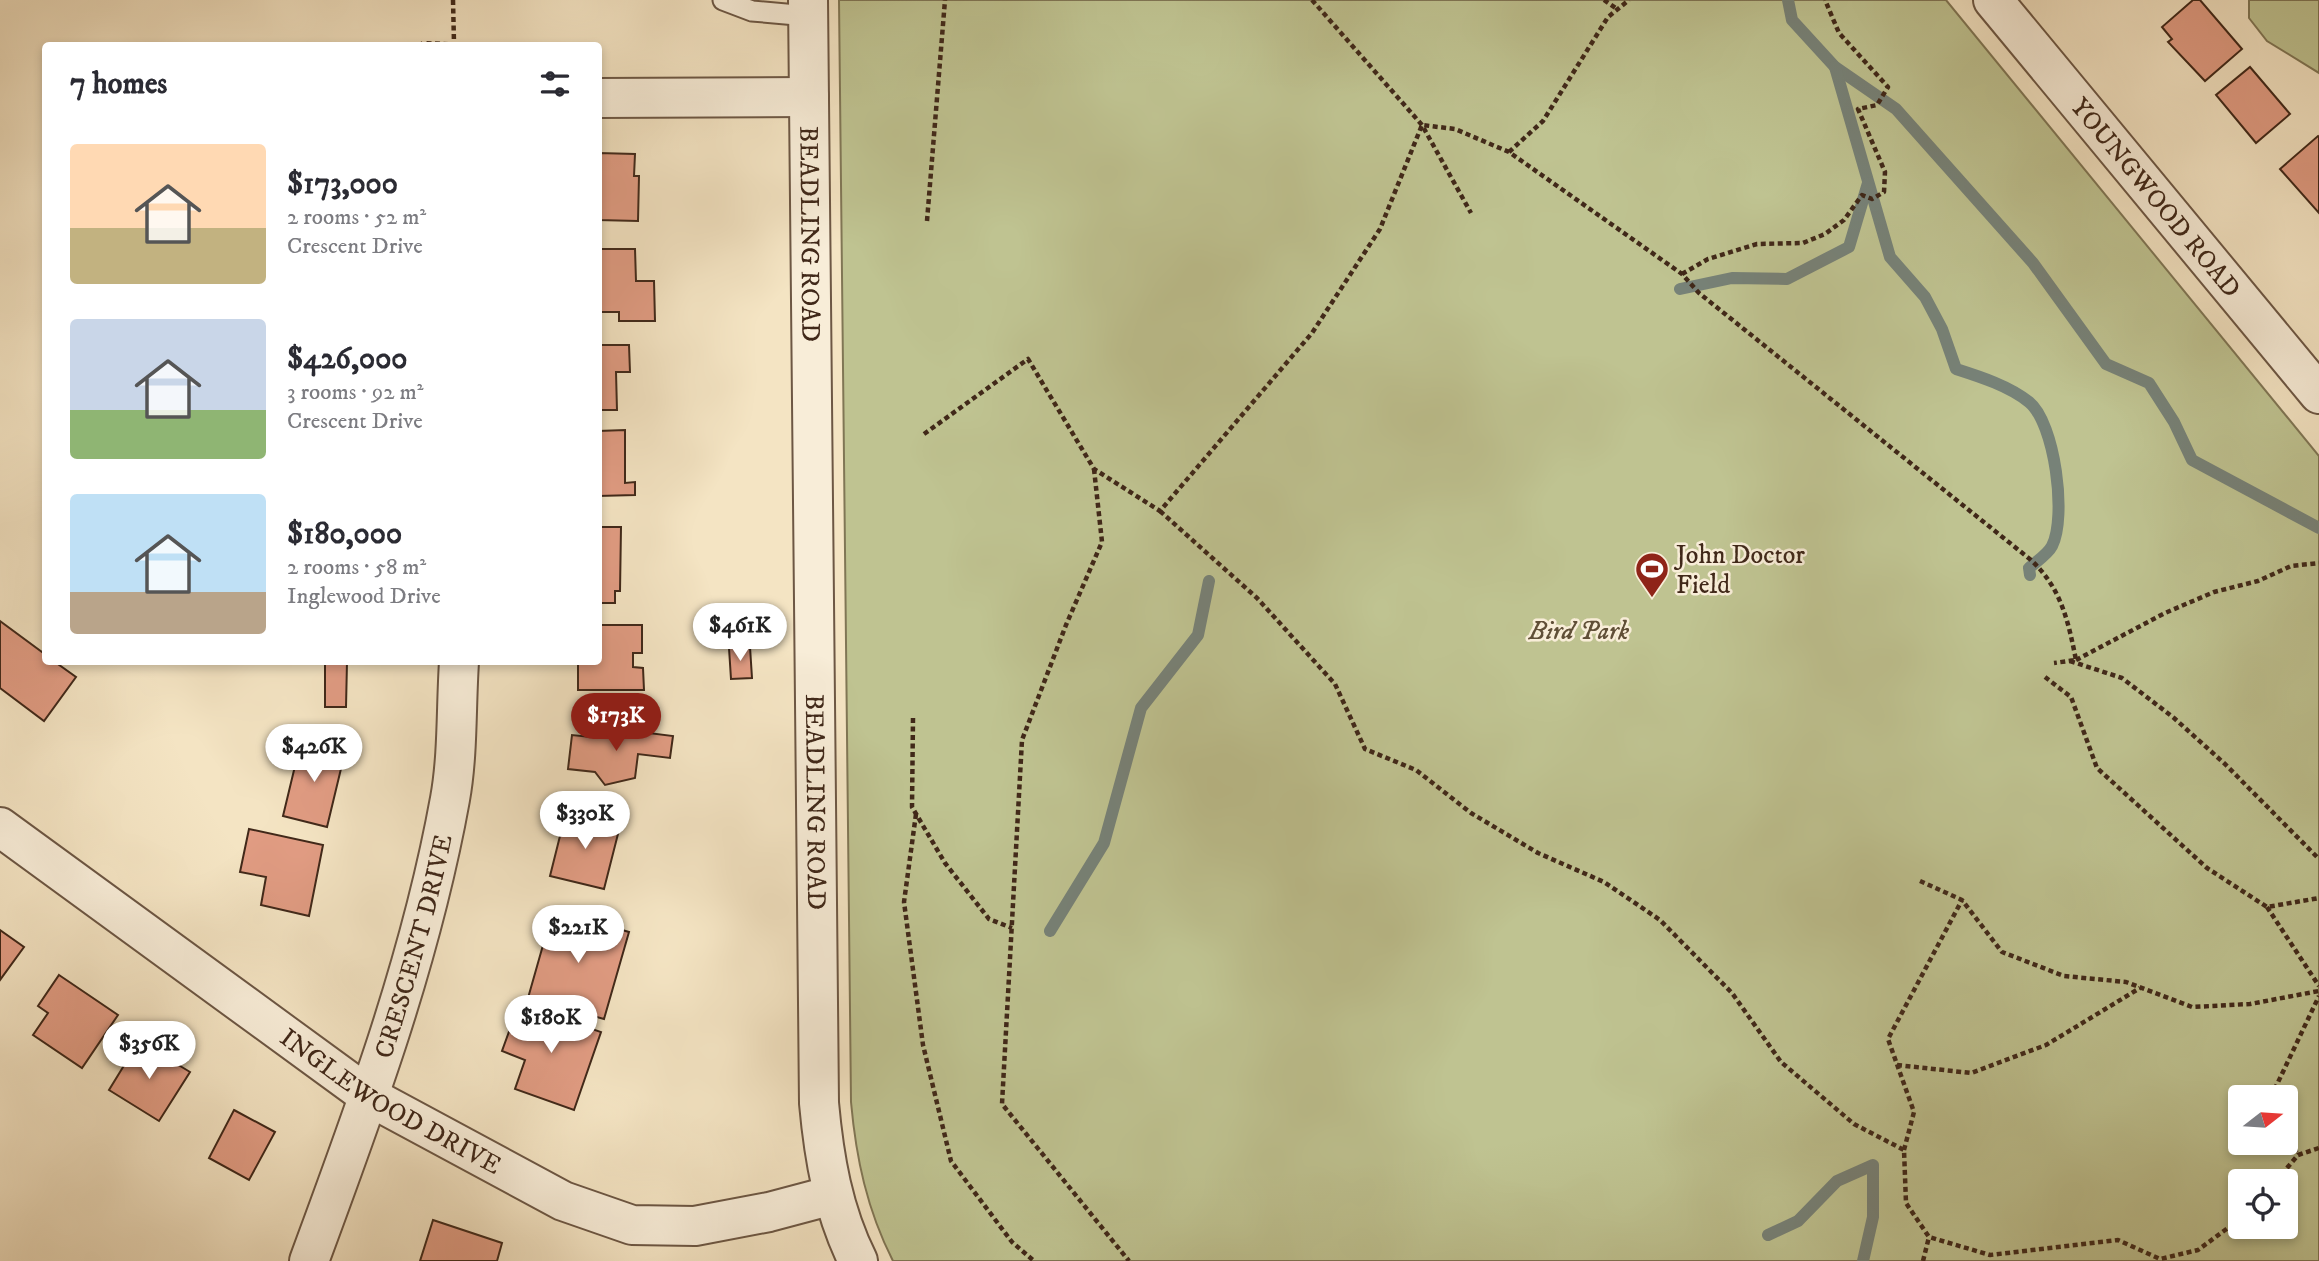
<!DOCTYPE html>
<meta charset="utf-8">
<style>
body{margin:0;font-family:"IM FELL DW Pica",serif;background:#f7f7f7;color:#2b2b33;height:100vh;display:flex;flex-direction:column;font-size:26px;white-space:nowrap}
*{box-sizing:border-box;margin:0}
p{font-size:23px;color:#7c7c81}
.icon{flex:none;width:38px;height:38px;fill:none;stroke:currentColor;stroke-width:2;stroke-linecap:round;stroke-linejoin:round}
.map{position:relative;flex:1;overflow:hidden}
.panel{position:absolute;left:42px;top:42px;width:560px;height:623px;display:flex;flex-direction:column;background:#fff;border-radius:7px;box-shadow:0 4px 10px #0003}
.panel>*{flex:none}
.needle{width:46px;rotate:73deg}
.controls{position:absolute;left:2228px;top:1085px;display:grid;gap:14px}
.controls a{display:grid;place-items:center;width:70px;height:70px;border-radius:7px;background:#fff;box-shadow:0 4px 10px #0003;font-size:35px}
.price{position:absolute;translate:-50% -60px;padding:0 16px;border-radius:24px;background:#fff;color:#222;font-size:23px;line-height:46px;filter:drop-shadow(0 2px 4px #0008)}
.price::after{content:'';position:absolute;left:50%;top:42px;width:21px;height:16px;margin-left:-10px;background:inherit;clip-path:polygon(0 0,100% 0,50% 100%)}
.price.current{background:#8f2418;color:#fff}
ul{padding:0;list-style:none}
li{display:flex;align-items:center;gap:21px;height:175px;padding:0 28px}
li span{display:grid;place-items:center;flex:none;width:196px;height:140px;border-radius:7px;color:#555}
li>.icon{margin-inline-start:auto}
span .icon{width:84px;height:84px;fill:#fffc;stroke-width:1}
li b{font-size:30px}
h2{display:flex;justify-content:space-between;align-items:center;height:84px;padding:0 28px;font-size:30px}
.map>svg:first-child{display:block}
.green{fill:#bfc391;stroke:#807655;stroke-width:2;fill-rule:evenodd}
.lines{fill:none;stroke-linecap:round;stroke-linejoin:round}
.stream{stroke:#778278;stroke-width:12}
.building{fill:#e19c83;stroke:#402819;stroke-width:2}
.service-casing{stroke:#6d5744;stroke-width:23}
.minor-casing{stroke:#6d5744;stroke-width:42}
.tertiary-casing{stroke:#6d5744;stroke-width:42}
.path{stroke:#402819;stroke-width:4.5;stroke-dasharray:5 3.5;stroke-linecap:butt}
.service{stroke:#f8edd8;stroke-width:19}
.minor{stroke:#f8edd8;stroke-width:38}
.tertiary{stroke:#f8edd8;stroke-width:38}
.labels{text-anchor:middle;stroke-width:5;stroke-linejoin:round;paint-order:stroke}
.street-label{font-size:26px;fill:#402819;stroke:#f8edd8}
.poi-label{font-size:26px;fill:#402819;stroke:#f8edd8;text-anchor:start}
.park-label{font-size:26px;font-style:italic;fill:#604f37;stroke:#f8edd8}
</style>
<div class="map">
<svg width="2319" height="1261" viewBox="0 0 2319 1261">
<rect width="100%" height="100%" fill="#f4e4c3"/>
<filter id="stains"><feTurbulence type="fractalNoise" baseFrequency=".00286" numOctaves="4"/><feColorMatrix values="0 0 0 0 .2 0 0 0 0 .09 0 0 0 0 .02 0 0 0 .5 -.17"/></filter>
<radialGradient id="worn" r=".72"><stop offset=".6" stop-color="#630" stop-opacity="0"/><stop offset="1" stop-color="#630" stop-opacity=".3"/></radialGradient>
<g class="green">
<path d="M 839,0 L 1946,0 L 2319,456 L 2319,1261 L 893,1261 C 867,1210 856,1158 851,1102 ZM 2286,1097 L 2286,1143 L 2240,1143 L 2240,1097 ZM 2240,1181 L 2286,1181 L 2286,1227 L 2240,1227 Z"/>
<path d="M 2249,0 L 2319,0 L 2319,73 L 2267,41 L 2249,18 Z"/>
</g>
<g class="lines">
<g class="stream">
<path d="M 1788,0 L 1792,20 L 1835,67 L 1896,109 L 2033,263 L 2106,364 L 2149,383 L 2174,422 L 2192,460 L 2319,528"/>
<path d="M 1835,67 L 1890,257 L 1925,297 L 1942,329 L 1956,369 C 1981,377 2009,386 2029,402 C 2055,423 2067,517 2052,546 C 2048,554 2036,562 2029,568 L 2030,575"/>
<path d="M 1680,289 L 1732,278 L 1787,279 L 1849,247 L 1868,183"/>
<path d="M 1050,931 L 1104,843 L 1141,708 L 1198,635 L 1209,581"/>
<path d="M 1768,1235 L 1798,1221 L 1837,1181 L 1873,1165 L 1873,1217 L 1863,1261"/>
</g>
</g>
<g class="building">
<path d="M 2193,0 L 2200,0 L 2242,49 L 2205,81 L 2168,42 L 2172,39 L 2162,27 Z"/>
<path d="M 2250,67 L 2290,114 L 2256,143 L 2216,95 Z"/>
<path d="M 2318,136 L 2319,137 L 2319,213 L 2280,169 Z"/>
<path d="M 598,153 L 635,154 L 634,176 L 639,176 L 638,221 L 598,220 Z"/>
<path d="M 598,249 L 635,249 L 636,281 L 654,281 L 655,321 L 619,321 L 619,312 L 598,312 Z"/>
<path d="M 598,345 L 629,345 L 630,372 L 616,372 L 617,410 L 598,410 Z"/>
<path d="M 625,430 L 625,483 L 635,482 L 635,495 L 598,496 L 598,431 Z"/>
<path d="M 598,527 L 621,527 L 620,591 L 615,591 L 615,603 L 598,603 Z"/>
<path d="M 0,621 L 46,655 L 46,662 L 55,662 L 76,677 L 44,721 L 0,688 Z"/>
<path d="M 598,625 L 642,625 L 642,653 L 633,653 L 633,667 L 643,668 L 644,690 L 578,690 L 578,662 L 598,662 Z"/>
<path d="M 750,647 L 752,678 L 731,679 L 729,648 Z"/>
<path d="M 281,662 L 347,662 L 346,707 L 325,707 L 325,662 Z"/>
<path d="M 601,727 L 673,736 L 670,758 L 638,754 L 635,778 L 605,785 L 595,772 L 568,769 L 572,735 L 600,738 Z"/>
<path d="M 301,741 L 345,752 L 327,827 L 283,816 Z"/>
<path d="M 566,812 L 620,826 L 604,889 L 550,876 Z"/>
<path d="M 249,829 L 323,845 L 309,916 L 261,905 L 266,877 L 240,872 Z"/>
<path d="M 553,910 L 629,932 L 604,1019 L 528,998 Z"/>
<path d="M 0,930 L 24,947 L 0,980 Z"/>
<path d="M 59,975 L 118,1015 L 82,1068 L 33,1035 L 48,1013 L 38,1006 Z"/>
<path d="M 519,1004 L 601,1032 L 574,1110 L 515,1089 L 525,1060 L 502,1051 Z"/>
<path d="M 139,1041 L 190,1072 L 159,1121 L 109,1090 Z"/>
<path d="M 234,1110 L 275,1132 L 249,1180 L 209,1158 Z"/>
<path d="M 433,1220 L 502,1243 L 497,1261 L 420,1261 Z"/>
</g>
<g class="lines">
<g class="service-casing">
<path id="service" d="M 723,0 L 752,11 L 808,16"/>
</g>
<g class="minor-casing">
<g id="minor">
<path id="s1" d="M 1993,0 L 2319,394"/>
<path d="M 598,98 L 809,97"/>
<path id="s2" d="M 0,827 L 370,1097 L 563,1201 L 632,1225 L 695,1226 L 769,1212 L 833,1195"/>
<path id="s3" d="M 309,1261 C 365,1110 421,959 450,799 C 458,755 456,707 459,662"/>
</g>
</g>
<g class="tertiary-casing">
<g id="tertiary">
<path id="s4" d="M 808,0 L 819,1103 C 824,1158 833,1211 858,1261"/>
</g>
</g>
<g class="path">
<path d="M 453,0 L 454,43"/>
<path d="M 1312,0 L 1422,125 L 1471,213"/>
<path d="M 1604,0 L 1617,9"/>
<path d="M 419,46 L 423,43 L 488,46"/>
<path d="M 1509,152 L 1543,121 L 1608,17 L 1629,0"/>
<path d="M 927,221 L 945,0"/>
<path d="M 1682,274 L 1708,259 L 1757,244 L 1803,243 L 1825,234 L 1844,220 L 1862,195 L 1872,199 L 1884,192 L 1885,172 L 1858,109 L 1877,105 L 1888,87 L 1839,33 L 1825,0"/>
<path d="M 924,434 L 1028,359 L 1094,469 L 1160,511 L 1312,333 L 1380,229 L 1422,125 L 1455,129 L 1509,152 L 1682,274 L 1699,293 L 2031,560 C 2061,588 2068,620 2076,660 L 2054,663"/>
<path d="M 1094,469 L 1102,542 L 1066,625 L 1022,740 L 1002,1104 L 1129,1261"/>
<path d="M 1160,511 L 1257,598 L 1335,684 L 1365,749 L 1416,770 L 1471,813 L 1538,853 L 1604,882 L 1660,920 L 1732,993 L 1781,1062 L 1854,1124 L 1904,1150 L 1906,1203 L 1929,1237 L 1990,1255 L 2118,1240 L 2160,1259 L 2198,1250 L 2240,1219"/>
<path d="M 2076,660 L 2165,613 L 2214,592 L 2258,581 L 2291,566 L 2319,563"/>
<path d="M 2070,661 L 2122,678 L 2174,718 L 2225,764 L 2319,859"/>
<path d="M 2045,677 L 2071,697 L 2097,768 L 2207,868 L 2267,907 L 2319,898"/>
<path d="M 913,718 L 912,807 L 945,863 L 989,919 L 1012,928"/>
<path d="M 916,814 L 904,902 L 923,1045 L 951,1161 L 1012,1242 L 1034,1261"/>
<path d="M 1920,881 L 1962,900 L 2002,952 L 2064,976 L 2126,982 L 2192,1007 L 2250,1004 L 2319,991"/>
<path d="M 2267,907 L 2319,986"/>
<path d="M 1897,1065 L 1971,1073 L 2046,1045 L 2140,988"/>
<path d="M 2271,1097 L 2319,996"/>
<path d="M 2286,1133 L 2298,1155"/>
<path d="M 1904,1150 L 1914,1112 L 1888,1039 L 1962,900"/>
<path d="M 2276,1181 L 2298,1155 L 2319,1148"/>
<path d="M 1923,1261 L 1929,1237"/>
</g>
<use href="#service" class="service"/>
<use href="#minor" class="minor"/>
<use href="#tertiary" class="tertiary"/>
</g>
<defs>
<g id="stadium-pin" transform="scale(1.75)"><path d="M0 17L-7.5 6A9.5 9.5 0 1 1 7.5 6Z" fill="#8f2418" stroke="#f8edd8"/><path d="M0-5a6.5 5 0 1 0 0 10a6.5 5 0 1 0 0-10ZM-3.5-1.8h7v3.6h-7Z" fill="#fff"/></g>
</defs>
<g fill-rule="evenodd">
<use href="#stadium-pin" x="1652" y="569"/>
</g>
<g class="labels">
<g class="street-label">
<text dy="9" stroke="none"><textPath href="#s1" startOffset="256">YOUNGWOOD ROAD</textPath></text>
<text dy="9" stroke="none"><textPath href="#s4" startOffset="234">BEADLING ROAD</textPath></text>
<text dy="9" stroke="none"><textPath href="#s4" startOffset="802">BEADLING ROAD</textPath></text>
<text dy="9" stroke="none"><textPath href="#s3" startOffset="332">CRESCENT DRIVE</textPath></text>
<text dy="9" stroke="none"><textPath href="#s2" startOffset="478">INGLEWOOD DRIVE</textPath></text>
</g>
<g class="poi-label">
<text x="1676" y="563">John Doctor<tspan x="1676" dy="30">Field</tspan></text>
</g>
<g class="park-label">
<text x="1579" y="639">Bird Park</text>
</g>
</g>
<rect width="100%" height="100%" filter="url(#stains)"/>
<rect width="100%" height="100%" fill="url(#worn)"/>
</svg>
<div class="controls">
<a><svg class="needle" viewBox="-14 -14 28 28"><path d="M0-13l5 13h-10z" fill="#e53935"/><path d="M0 13l5-13h-10z" fill="#7c7c81"/></svg></a>
<a><svg class="icon" aria-label="locate" viewBox="0 0 24 24"><circle cx="12" cy="12" r="6"/><path d="M12 2v4M12 18v4M2 12h4M18 12h4"/></svg></a>
</div>
<b class="price" style="left:740px;top:663px">$461K</b>
<b class="price current" style="left:616px;top:753px">$173K</b>
<b class="price" style="left:314px;top:784px">$426K</b>
<b class="price" style="left:585px;top:851px">$330K</b>
<b class="price" style="left:578px;top:965px">$221K</b>
<b class="price" style="left:551px;top:1055px">$180K</b>
<b class="price" style="left:149px;top:1081px">$356K</b>
<section class="panel">
<h2>7 homes<svg class="icon" aria-label="filters" viewBox="0 0 24 24"><path d="M4 7h16M4 17h16"/><circle cx="9" cy="7" r="2"/><circle cx="15" cy="17" r="2"/></svg></h2>
<ul>
<li><span style="background:linear-gradient(#ffd9b3 60%,#c2b280 0)"><svg class="icon" aria-label="home" viewBox="0 0 24 24"><path d="M3 11l9-7 9 7M6 9v11h12V9"/></svg></span><div><b>$173,000</b><p>2 rooms · 52 m²</p><p>Crescent Drive</p></div></li>
<li><span style="background:linear-gradient(#c9d6e8 65%,#8fb573 0)"><svg class="icon" aria-label="home" viewBox="0 0 24 24"><path d="M3 11l9-7 9 7M6 9v11h12V9"/></svg></span><div><b>$426,000</b><p>3 rooms · 92 m²</p><p>Crescent Drive</p></div></li>
<li><span style="background:linear-gradient(#bfe0f5 70%,#b9a48a 0)"><svg class="icon" aria-label="home" viewBox="0 0 24 24"><path d="M3 11l9-7 9 7M6 9v11h12V9"/></svg></span><div><b>$180,000</b><p>2 rooms · 58 m²</p><p>Inglewood Drive</p></div></li>
</ul>
</section>
</div>
